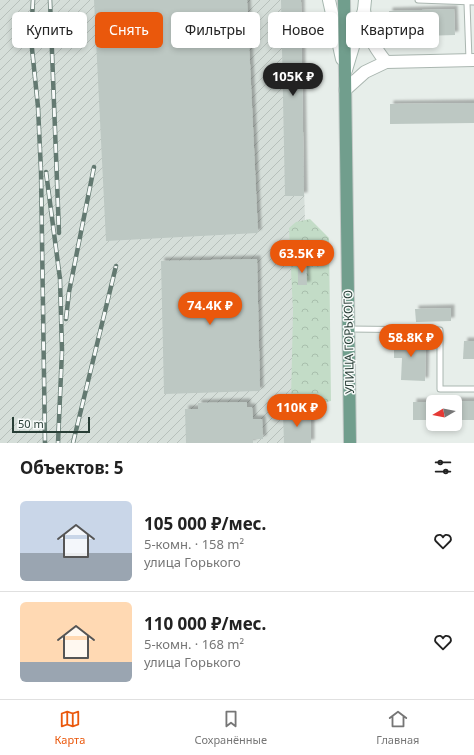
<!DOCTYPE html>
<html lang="ru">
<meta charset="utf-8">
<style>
body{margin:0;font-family:"Noto Sans",sans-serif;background:#f6f6f6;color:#222;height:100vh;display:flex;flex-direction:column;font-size:15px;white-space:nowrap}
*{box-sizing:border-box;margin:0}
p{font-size:13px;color:#767676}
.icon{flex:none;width:22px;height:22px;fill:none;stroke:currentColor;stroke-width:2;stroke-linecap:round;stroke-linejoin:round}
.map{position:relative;height:443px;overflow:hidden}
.drawer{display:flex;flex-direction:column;background:#fff;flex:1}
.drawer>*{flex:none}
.guide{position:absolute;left:12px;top:12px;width:450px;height:36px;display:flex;gap:8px}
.needle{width:26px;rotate:260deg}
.controls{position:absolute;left:426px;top:395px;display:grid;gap:8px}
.controls a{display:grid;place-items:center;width:36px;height:36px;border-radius:6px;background:#fff;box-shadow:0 2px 6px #0003;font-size:20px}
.scale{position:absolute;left:12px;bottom:10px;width:78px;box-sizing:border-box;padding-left:4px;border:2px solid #283e36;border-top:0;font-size:11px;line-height:14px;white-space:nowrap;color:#283e36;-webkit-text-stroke:3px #f7faf9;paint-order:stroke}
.price{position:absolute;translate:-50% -34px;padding:0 9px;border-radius:14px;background:#ea580c;color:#fff;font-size:13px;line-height:26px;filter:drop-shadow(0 1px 2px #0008)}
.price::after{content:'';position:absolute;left:50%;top:24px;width:12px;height:9px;margin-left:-6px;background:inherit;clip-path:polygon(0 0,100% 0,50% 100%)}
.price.active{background:#222;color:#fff}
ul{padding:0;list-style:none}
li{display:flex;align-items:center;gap:12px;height:100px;padding:0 20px}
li+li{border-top:1px solid #e0e0e0}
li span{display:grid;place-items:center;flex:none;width:112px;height:80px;border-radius:6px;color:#555}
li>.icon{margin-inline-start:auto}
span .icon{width:48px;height:48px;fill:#fffc;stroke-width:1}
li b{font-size:17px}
h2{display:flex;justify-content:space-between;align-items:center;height:48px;padding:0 20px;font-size:17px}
.pill{padding:0 14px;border-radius:6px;background:#fff;box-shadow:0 2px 6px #0003;font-size:14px;line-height:36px}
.pill.active{background:#ea580c;color:#fff}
.tab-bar{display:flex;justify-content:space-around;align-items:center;height:56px;border-top:1px solid #e0e0e0;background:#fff;font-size:11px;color:#767676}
.tab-bar a{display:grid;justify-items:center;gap:2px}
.tab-bar .active{color:#ea580c}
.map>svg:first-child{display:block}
.industrial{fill:url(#industrial-furrows)}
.forest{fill:url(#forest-crowns)}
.building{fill:#bdc8c3;filter:url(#shadow)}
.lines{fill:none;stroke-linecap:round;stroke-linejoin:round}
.service-casing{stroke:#aab6b0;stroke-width:7}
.tertiary-casing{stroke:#aab6b0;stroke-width:14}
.secondary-casing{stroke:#a7b8b0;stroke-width:14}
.primary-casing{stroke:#c3c9c7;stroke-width:14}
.service{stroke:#fff;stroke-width:5}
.tertiary{stroke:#fff;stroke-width:12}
.secondary{stroke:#fff;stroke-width:12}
.primary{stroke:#719e8d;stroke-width:12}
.rail-casing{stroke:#637971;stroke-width:4.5}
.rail{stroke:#f7faf9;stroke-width:3;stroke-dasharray:9;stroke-linecap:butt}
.labels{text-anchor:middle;stroke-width:3;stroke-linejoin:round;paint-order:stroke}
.street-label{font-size:12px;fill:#283e36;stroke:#f7faf9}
</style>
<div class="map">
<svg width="474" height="443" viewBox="0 0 474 443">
<defs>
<pattern id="industrial-furrows" width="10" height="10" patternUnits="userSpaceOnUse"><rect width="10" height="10" fill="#d5ded9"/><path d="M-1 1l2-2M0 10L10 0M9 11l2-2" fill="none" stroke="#b7c0bb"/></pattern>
<pattern id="forest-crowns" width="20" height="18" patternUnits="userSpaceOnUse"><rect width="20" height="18" fill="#c3dcc7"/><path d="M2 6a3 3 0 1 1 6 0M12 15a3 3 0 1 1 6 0" fill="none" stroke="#a8beac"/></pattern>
<filter id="shadow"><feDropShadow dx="3.5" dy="-3.5" stdDeviation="1" flood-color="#0004"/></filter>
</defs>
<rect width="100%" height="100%" fill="#e7eeea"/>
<path class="industrial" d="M 0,0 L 299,0 L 311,443 L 0,443 Z"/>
<path class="forest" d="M 310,219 L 329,238 L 331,401 L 301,407 L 291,400 L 293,311 L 289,228 L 296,222 Z"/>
<g class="building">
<path d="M 94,0 L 247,0 L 258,233 L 106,241 Z"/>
<path d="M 281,0 L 301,0 L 304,196 L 285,196 Z"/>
<path d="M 454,9 L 455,35 L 390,37 L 389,11 Z"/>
<path d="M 474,103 L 474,123 L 390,124 L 390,104 Z"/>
<path d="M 257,259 L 260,391 L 164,394 L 161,261 Z"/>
<path d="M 298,262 L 306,262 L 307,285 L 298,285 Z"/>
<path d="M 451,308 L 451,321 L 416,322 L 415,309 Z"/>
<path d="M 394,338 L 426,339 L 425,381 L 401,380 L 402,358 L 394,358 Z"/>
<path d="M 464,341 L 474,341 L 474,359 L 463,359 Z"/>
<rect x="455" y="401" width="19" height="19"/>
<path d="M 247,402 L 247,407 L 252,407 L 253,419 L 262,419 L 263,439 L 253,439 L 253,443 L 186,443 L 185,409 L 198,409 L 198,403 Z"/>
<rect x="413" y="402" width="20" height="18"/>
<path d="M 311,412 L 311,443 L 284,443 L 283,413 Z"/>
</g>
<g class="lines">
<g class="service-casing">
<g id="service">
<path d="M 418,0 L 474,2"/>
<path d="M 467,3 L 469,60"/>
<path d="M 348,329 L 440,330 L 440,389 L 474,389"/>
</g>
</g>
<g class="tertiary-casing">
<g id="tertiary">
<path d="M 364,10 C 368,34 370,42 386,62"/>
<path d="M 345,90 L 365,72 L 386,62 L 474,60"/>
</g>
</g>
<g class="secondary-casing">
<g id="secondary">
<path d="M 329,0 L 342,59"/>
<path d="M 346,70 L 364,10 L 365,0"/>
</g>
</g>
<g class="primary-casing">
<path id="primary" d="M 344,0 L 350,443"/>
</g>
<use href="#service" class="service"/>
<use href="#tertiary" class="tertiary"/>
<use href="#secondary" class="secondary"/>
<use href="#primary" class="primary"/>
<g class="rail-casing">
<g id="rail">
<path d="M 33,0 L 31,39 L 38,107 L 41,171 L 45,443"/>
<path d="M 50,0 L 59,233"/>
<path d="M 46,172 L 60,279 L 62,351 L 58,443"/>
<path d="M 66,319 L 69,292 L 94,167"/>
<path d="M 73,443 L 116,266"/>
</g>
</g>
<use href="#rail" class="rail"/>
</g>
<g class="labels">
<g class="street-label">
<text transform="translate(349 342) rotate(-91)" y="4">УЛИЦА ГОРЬКОГО</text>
</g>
</g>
</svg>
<div class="controls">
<a><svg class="needle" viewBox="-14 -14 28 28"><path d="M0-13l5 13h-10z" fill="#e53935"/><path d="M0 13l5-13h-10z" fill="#767676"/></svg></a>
</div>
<div class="scale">50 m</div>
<b class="price active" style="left:293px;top:97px">105K ₽</b>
<b class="price" style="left:302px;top:274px">63.5K ₽</b>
<b class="price" style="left:210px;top:326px">74.4K ₽</b>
<b class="price" style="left:411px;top:358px">58.8K ₽</b>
<b class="price" style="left:297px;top:428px">110K ₽</b>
<div class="guide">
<a class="pill">Купить</a>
<a class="pill active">Снять</a>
<a class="pill">Фильтры</a>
<a class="pill">Новое</a>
<a class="pill">Квартира</a>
</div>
</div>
<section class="drawer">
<h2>Объектов: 5<svg class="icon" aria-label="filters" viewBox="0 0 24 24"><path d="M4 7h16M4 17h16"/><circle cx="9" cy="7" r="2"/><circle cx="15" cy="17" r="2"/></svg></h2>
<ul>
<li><span style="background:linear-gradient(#c9d6e8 65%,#9aa5b1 0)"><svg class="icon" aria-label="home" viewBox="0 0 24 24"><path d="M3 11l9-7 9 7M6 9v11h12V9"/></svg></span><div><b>105 000 ₽/мес.</b><p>5-комн. · 158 m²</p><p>улица Горького</p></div><svg class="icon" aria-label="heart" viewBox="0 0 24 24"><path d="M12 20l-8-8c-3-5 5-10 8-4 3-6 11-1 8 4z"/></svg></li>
<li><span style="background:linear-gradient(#ffd9b3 75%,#9aa5b1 0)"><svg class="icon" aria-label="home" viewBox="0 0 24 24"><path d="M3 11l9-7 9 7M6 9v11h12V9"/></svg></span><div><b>110 000 ₽/мес.</b><p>5-комн. · 168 m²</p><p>улица Горького</p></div><svg class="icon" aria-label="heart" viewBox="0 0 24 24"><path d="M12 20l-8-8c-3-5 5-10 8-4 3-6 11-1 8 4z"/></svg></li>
</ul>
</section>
<nav class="tab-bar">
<a class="active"><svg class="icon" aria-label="map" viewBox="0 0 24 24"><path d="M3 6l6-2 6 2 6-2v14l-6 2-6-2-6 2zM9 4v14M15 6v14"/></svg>Карта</a>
<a><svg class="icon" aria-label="saved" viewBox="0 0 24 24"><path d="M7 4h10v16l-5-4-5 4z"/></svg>Сохранённые</a>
<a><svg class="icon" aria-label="home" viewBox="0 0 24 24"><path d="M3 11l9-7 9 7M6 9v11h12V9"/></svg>Главная</a>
</nav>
